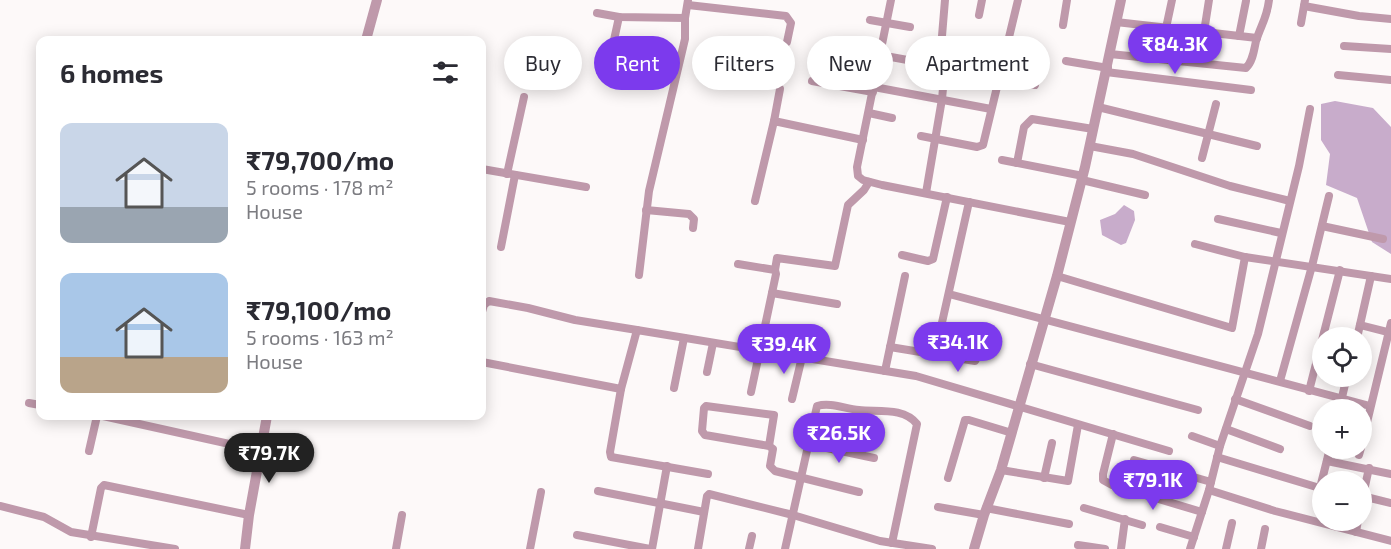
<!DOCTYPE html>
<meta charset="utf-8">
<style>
body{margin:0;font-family:"Exo 2",sans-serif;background:#f7f7f7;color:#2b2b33;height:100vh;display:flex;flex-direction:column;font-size:22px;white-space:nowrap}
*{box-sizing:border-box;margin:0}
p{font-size:20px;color:#7c7c81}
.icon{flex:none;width:33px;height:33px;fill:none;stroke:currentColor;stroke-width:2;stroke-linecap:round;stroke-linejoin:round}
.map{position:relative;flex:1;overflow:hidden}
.sheet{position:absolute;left:36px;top:36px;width:450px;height:384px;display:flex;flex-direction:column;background:#fff;border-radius:12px;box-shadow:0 3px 15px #0003}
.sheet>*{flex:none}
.top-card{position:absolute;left:504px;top:36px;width:570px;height:54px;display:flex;gap:12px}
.fabs{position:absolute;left:1312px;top:327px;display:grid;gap:12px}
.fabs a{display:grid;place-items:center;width:60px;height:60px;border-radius:50%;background:#fff;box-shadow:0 3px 15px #0003;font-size:30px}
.price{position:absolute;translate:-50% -51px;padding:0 14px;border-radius:21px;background:#7c3aed;color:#fff;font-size:20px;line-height:39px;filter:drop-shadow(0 2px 3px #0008)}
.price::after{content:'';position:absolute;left:50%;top:36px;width:18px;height:14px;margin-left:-9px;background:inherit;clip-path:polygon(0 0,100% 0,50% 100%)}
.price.active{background:#222;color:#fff}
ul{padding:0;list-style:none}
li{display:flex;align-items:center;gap:18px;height:150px;padding:0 24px}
li span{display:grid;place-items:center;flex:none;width:168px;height:120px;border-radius:12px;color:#555}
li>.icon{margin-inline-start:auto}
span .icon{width:72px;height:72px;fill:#fffc;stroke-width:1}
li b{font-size:26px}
h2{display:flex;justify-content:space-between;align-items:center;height:72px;padding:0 24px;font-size:26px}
.chip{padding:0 21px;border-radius:27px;background:#fff;box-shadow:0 3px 15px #0003;font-size:21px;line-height:54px}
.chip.active{background:#7c3aed;color:#fff}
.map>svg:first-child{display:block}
.water{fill:#c8accb}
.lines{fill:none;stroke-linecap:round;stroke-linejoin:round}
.minor{stroke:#bf99ab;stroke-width:8}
.tertiary{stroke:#bf99ab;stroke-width:10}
</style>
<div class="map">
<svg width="1391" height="549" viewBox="0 0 1391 549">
<rect width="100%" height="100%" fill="#fdf9f9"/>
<g class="water">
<path d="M 1335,101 L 1373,108 L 1391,127 L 1391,254 L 1372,242 L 1357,198 L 1326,185 L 1330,154 L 1321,140 L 1321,104 Z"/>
<path d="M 1124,205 L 1134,211 L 1135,220 L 1126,243 L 1121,245 L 1102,235 L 1100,220 L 1115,214 Z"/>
</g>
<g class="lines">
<g class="minor">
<path d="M 891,0 L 857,167 L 858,176 L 863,180 L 882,185 L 1070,222"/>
<path d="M 688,5 L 786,16 L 791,23 L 787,42"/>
<path d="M 1304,6 L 1359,16 L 1391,19"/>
<path d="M 597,13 L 619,17 L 685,18 L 688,0"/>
<path d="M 979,15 L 982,0"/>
<path d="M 870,20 L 910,27"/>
<path d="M 1116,22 L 1257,38"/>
<path d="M 1301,23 L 1305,0"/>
<path d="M 1063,25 L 1067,0"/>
<path d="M 1166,28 L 1172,0"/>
<path d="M 1204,32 L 1209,0"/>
<path d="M 1239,36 L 1246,1"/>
<path d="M 850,42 L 881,48"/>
<path d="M 985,42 L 1030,51"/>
<path d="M 1344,46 L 1391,49"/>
<path d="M 612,49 L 619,17"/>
<path d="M 1110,54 L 1246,68 C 1253,61 1254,50 1256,41 C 1261,25 1267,18 1269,0"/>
<path d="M 880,55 L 913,61"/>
<path d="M 1066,61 L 1108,68"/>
<path d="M 941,62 L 972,65"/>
<path d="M 1106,72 L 1251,90"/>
<path d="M 1338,75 L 1391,80"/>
<path d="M 999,76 L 1035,85"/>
<path d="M 812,81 L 873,92"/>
<path d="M 874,87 L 991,109"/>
<path d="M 1098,107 L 1257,146"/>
<path d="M 869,113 L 892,118"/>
<path d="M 774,121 L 780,89"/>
<path d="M 921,136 L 977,147 L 983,145 L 1018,0"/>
<path d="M 1090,146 L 1133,154 L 1230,186 L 1290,201"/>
<path d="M 1202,158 L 1216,104"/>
<path d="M 1002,160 L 1083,176"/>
<path d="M 1017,163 L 1024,127 L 1032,119 L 1093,129"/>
<path d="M 482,169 L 586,187"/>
<path d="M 507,174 L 524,97"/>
<path d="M 1082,180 L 1145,195"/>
<path d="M 926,193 L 942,99 L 945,67 L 940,60 L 945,0"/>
<path d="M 755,201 L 774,121 L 863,140"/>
<path d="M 646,210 L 689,214 L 694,219 L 693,228"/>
<path d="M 1218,219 L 1281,233"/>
<path d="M 1322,226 L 1383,239"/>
<path d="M 1195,244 L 1245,257 L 1391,279"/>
<path d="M 501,247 L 515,175"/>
<path d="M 902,255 L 928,261 L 933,259 L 947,197"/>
<path d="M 738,264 L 775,270 L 776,274 L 751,392"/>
<path d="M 775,270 L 777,258 L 835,266 L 848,205 L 864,190 L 869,182"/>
<path d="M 639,275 L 649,191 L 685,39 L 685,18"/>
<path d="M 1057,276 L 1232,328 L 1245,257"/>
<path d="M 772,293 L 837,304"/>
<path d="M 949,294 L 1370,406"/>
<path d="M 482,312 L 484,305 L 489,301 L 528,308 L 575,320 L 637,330"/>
<path d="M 1360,325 L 1391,333"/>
<path d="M 941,327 L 969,202"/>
<path d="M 1357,338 L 1371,276"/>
<path d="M 890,347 L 975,361 L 979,354 L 984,328"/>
<path d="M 482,362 L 621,389 L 637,330 L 916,376 L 1169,451"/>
<path d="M 1030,364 L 1198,410"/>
<path d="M 885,371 L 905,276"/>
<path d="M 707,372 L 713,343"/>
<path d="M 1280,381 L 1312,266 L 1329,196"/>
<path d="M 674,388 L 684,338"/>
<path d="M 621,389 L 610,452 L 611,457 L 708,474"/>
<path d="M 1309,391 L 1340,270"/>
<path d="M 792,399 L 802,357"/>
<path d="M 1235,399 L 1310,426"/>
<path d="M 29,403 L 40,405"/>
<path d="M 1339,410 L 1347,376"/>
<path d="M 103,416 L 261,451"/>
<path d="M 1226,429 L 1280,449"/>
<path d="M 1113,434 L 1103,474 L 1103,480 L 1112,485 L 1202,512"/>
<path d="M 1192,436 L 1220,446"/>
<path d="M 1362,443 L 1391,323"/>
<path d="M 808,444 L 874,458"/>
<path d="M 769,446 L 774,415 L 706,406 L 704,408 L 702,431 L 705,435 L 769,446 L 773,449 L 770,466 L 775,471 L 859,492"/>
<path d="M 89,451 L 97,416"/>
<path d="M 1359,455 L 1361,448"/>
<path d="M 1217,457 L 1323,489"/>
<path d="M 1134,460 L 1211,482"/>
<path d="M 1327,461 L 1391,474"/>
<path d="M 1001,470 L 1068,481 L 1078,425"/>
<path d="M 948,478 L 965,420 L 969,420 L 1012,433"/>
<path d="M 1044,478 L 1052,443"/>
<path d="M 1320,488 L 1330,448"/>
<path d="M 1209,490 L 1275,511 L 1391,541"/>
<path d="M 598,491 L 704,512"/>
<path d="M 1362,496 L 1391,503"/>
<path d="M 1362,500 L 1369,468"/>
<path d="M 0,506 L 44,517 L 71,532 L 175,549"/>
<path d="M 938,507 L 984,515"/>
<path d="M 986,508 L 1069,524"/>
<path d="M 1084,508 L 1142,525"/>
<path d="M 1160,527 L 1194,537"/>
<path d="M 1356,532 L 1358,520"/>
<path d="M 577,535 L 650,549"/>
<path d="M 91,537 L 101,488 L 104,485 L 249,515"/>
<path d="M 1078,545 L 1105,549"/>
<path d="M 396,549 L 402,515"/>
<path d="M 530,549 L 541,492"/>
<path d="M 652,549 L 667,466"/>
<path d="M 698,549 L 707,496 L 709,494 L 793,515 L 880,541 L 932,549"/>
<path d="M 749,549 L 752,536"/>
<path d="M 785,549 L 817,406 C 831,402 845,409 859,410 C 878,412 904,407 917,424 L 892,543"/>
<path d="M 1121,549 L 1125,519"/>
<path d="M 1190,549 L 1209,490 L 1220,446 L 1258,334 L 1299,166 L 1310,109"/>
<path d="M 1226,549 L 1232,523"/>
<path d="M 1261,549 L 1265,529"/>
</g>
<g class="tertiary">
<path d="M 366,40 L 377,0"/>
<path d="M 245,549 L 249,515 L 267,416"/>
<path d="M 974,549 L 984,515 L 1001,470 L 1057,276 L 1085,167 L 1121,0"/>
</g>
</g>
</svg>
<div class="fabs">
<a><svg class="icon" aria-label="locate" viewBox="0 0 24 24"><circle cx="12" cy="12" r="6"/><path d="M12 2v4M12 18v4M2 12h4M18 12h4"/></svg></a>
<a>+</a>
<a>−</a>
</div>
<b class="price" style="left:1175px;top:75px">₹84.3K</b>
<b class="price" style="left:958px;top:373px">₹34.1K</b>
<b class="price" style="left:784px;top:375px">₹39.4K</b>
<b class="price" style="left:839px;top:464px">₹26.5K</b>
<b class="price active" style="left:269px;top:484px">₹79.7K</b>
<b class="price" style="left:1153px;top:511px">₹79.1K</b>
<div class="top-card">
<a class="chip">Buy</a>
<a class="chip active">Rent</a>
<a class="chip">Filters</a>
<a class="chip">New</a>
<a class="chip">Apartment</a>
</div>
<section class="sheet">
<h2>6 homes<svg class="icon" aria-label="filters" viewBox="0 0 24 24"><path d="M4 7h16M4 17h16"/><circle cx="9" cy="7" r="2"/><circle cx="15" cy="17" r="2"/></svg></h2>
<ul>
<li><span style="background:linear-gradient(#c9d6e8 70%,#9aa5b1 0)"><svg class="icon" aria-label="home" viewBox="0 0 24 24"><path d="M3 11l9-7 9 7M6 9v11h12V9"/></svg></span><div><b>₹79,700/mo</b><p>5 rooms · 178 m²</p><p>House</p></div></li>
<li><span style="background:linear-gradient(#a9c7e8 70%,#b9a48a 0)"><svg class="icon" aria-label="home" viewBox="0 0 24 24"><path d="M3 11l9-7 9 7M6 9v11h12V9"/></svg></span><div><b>₹79,100/mo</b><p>5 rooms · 163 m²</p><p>House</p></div></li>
</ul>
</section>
</div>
